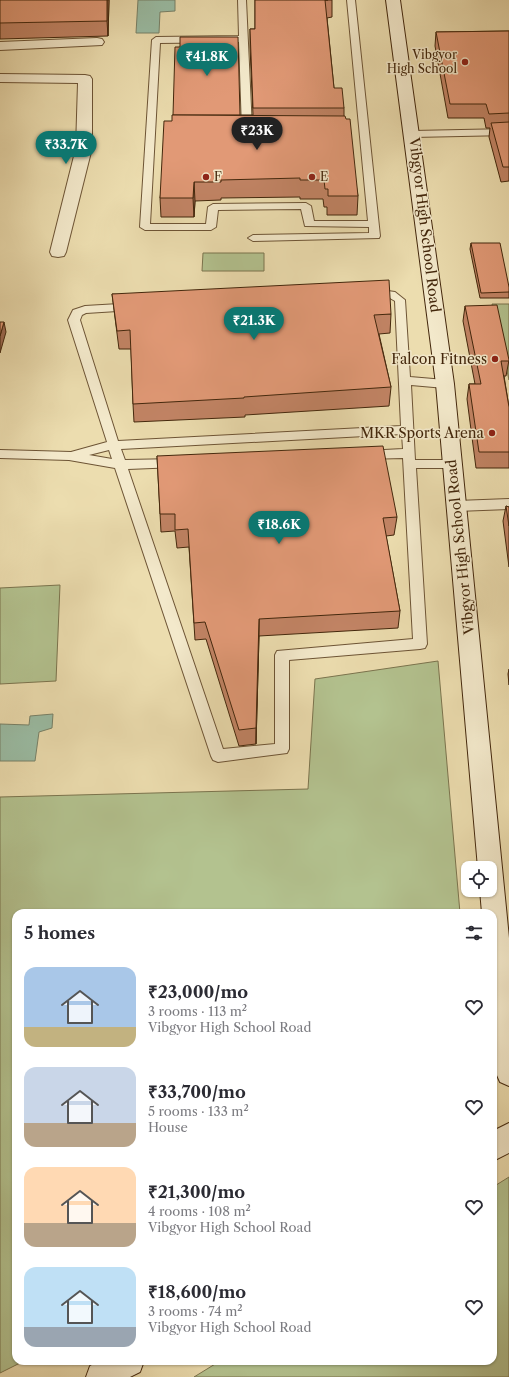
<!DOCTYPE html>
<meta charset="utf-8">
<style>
body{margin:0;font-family:"Libre Caslon Text",serif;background:#f7f7f7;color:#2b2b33;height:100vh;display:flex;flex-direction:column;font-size:15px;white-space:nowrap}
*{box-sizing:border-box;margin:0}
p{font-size:13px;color:#7c7c81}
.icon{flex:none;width:22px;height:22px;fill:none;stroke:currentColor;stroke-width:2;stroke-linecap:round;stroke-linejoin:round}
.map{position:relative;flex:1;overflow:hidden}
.sheet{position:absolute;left:12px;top:909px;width:485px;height:456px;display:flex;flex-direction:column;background:#fff;border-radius:12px;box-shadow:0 1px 3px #0004}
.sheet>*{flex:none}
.buttons{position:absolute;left:461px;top:861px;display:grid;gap:8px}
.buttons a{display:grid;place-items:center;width:36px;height:36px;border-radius:8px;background:#fff;box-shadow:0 1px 3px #0004;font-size:20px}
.price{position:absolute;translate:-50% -34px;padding:0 9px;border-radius:14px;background:#0f766e;color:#fff;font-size:13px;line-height:26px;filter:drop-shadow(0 1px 2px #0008)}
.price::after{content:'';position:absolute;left:50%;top:24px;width:12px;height:9px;margin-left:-6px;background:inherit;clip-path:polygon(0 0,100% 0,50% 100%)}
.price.on{background:#222;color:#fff}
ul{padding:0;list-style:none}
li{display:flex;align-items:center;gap:12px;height:100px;padding:0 12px}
li span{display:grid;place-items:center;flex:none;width:112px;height:80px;border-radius:12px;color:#555}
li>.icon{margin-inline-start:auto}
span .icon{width:48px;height:48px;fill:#fffc;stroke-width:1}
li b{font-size:17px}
h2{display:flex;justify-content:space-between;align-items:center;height:48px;padding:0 12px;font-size:17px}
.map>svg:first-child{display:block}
.green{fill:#b3c28f;stroke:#7b744e}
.water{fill:#9abda5;stroke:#778168}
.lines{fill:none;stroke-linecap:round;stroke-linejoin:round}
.lane-casing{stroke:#6d5435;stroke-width:2}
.street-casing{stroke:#6d5435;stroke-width:2}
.secondary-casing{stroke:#43270c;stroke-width:2}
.lane{fill:#f3e9cb;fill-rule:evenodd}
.street{fill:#f3e9cb;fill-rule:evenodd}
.secondary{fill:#f3e9cb;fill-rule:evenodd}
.wall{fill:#c28465;stroke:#43270c}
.shaded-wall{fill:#9e6b53;stroke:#43270c}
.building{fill:#e19976;stroke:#43270c}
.poi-dot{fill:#8f2418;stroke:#f3e9cb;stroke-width:1.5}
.labels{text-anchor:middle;stroke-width:3;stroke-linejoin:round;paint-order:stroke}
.far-poi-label{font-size:12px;fill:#43270c;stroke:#f3e9cb;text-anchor:start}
.street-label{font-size:14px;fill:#43270c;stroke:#f3e9cb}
.poi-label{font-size:14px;fill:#43270c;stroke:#f3e9cb;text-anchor:end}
</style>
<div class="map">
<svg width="509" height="1377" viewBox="0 0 509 1377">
<rect width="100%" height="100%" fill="#ecddaf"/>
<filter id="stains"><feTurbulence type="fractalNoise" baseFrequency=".005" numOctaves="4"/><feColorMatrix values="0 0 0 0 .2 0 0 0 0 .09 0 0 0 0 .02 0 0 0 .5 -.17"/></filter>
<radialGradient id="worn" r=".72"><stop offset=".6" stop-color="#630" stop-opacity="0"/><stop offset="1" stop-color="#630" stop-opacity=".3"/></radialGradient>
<g class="green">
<path d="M 203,253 L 264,253 L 264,271 L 202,271 Z"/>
<path d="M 492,304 L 509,304 L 509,380 Z"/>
<path d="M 60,585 L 56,681 L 0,684 L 0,588 Z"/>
<path d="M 438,661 L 460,913 L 16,913 L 16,1361 L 24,1361 L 0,1373 L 0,797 L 308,789 L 315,679 Z"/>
<path d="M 509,1177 L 509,1377 L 194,1377 L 220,1361 L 493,1361 L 493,1187 Z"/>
</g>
<g class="water">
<path d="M 138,0 L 175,0 L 175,11 L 160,12 L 159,33 L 136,33 Z"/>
<path d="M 53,714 L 52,728 L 39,732 L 35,761 L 0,761 L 0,724 L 29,725 L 30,716 Z"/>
</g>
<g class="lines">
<g class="lane-casing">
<g id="lane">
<path d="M 238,0 L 246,0 L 252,129 L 247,132 L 242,129 L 239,42 L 160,43 L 150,224 L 206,224 L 208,207 L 213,204 L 306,203 L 311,206 L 314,221 L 368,221 L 347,0 L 355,0 L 380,236 L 379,238 L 253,241 L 248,238 L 253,235 L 369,233 L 369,227 L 305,226 L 301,209 L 218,210 L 216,227 L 211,230 L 145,230 L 140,227 L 152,40 L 156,37 L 239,36 Z"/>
<path d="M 509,129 L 509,135 L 413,137 L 408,134 L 413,131 Z"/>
<path d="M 373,289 L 395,292 L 405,300 L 410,377 L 445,380 L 449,381 L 451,384 L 449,387 L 445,388 L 411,385 L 415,460 L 452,460 L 456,461 L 458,464 L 456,467 L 452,468 L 416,468 L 427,644 L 425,648 L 420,649 L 289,660 L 289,749 L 287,753 L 218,762 L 213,760 L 211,756 L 115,468 L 69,460 L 0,458 L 0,450 L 71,452 L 107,442 L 68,320 L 73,310 L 85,306 ZM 373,295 L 388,297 L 395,301 L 401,426 L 118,441 L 80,320 L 82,315 L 86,313 ZM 402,434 L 403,449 L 365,451 L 361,452 L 359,455 L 361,458 L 365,459 L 403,458 L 413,639 L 277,651 L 275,655 L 275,744 L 223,749 L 128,469 L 177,467 L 181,466 L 183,463 L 181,460 L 177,459 L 125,460 L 121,449 ZM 109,450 L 112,459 L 89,455 Z"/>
<path d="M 509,499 L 509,509 L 457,511 L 453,509 L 451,506 L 453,503 L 457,501 Z"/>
</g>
</g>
<g class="street-casing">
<g id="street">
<path d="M 97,38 L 102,39 L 104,42 L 102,45 L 0,50 L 0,42 Z"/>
<path d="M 0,74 L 85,75 L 90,76 L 92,79 L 92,148 L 66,252 L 64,256 L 58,257 L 52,256 L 50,252 L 76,148 L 78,83 L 0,82 Z"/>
</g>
</g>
<g class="secondary-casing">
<g id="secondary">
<path d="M 386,0 L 400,0 L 454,384 L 509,938 L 509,1086 L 500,1082 L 496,1073 L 493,1043 L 493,913 L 482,913 L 480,890 L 490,890 L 490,868 L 478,868 L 436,384 Z"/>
<path d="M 509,1123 L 509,1153 L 493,1161 L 493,1131 Z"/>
<path d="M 99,1361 L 144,1361 L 140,1372 L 130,1377 L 86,1377 L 90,1366 Z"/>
</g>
</g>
<use href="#lane" class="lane"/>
<use href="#street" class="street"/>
<use href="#secondary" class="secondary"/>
</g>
<g class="wall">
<path d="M 0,0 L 109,0 L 108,36 L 0,39 Z"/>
<path d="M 255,0 L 332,0 L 332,17 L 327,18 L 334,88 L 344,108 L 344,116 L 358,196 L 357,215 L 327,215 L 327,207 L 324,207 L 323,199 L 300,199 L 300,197 L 221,198 L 221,200 L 195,201 L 194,217 L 161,217 L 160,198 L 172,121 L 240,115 L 253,115 L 250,47 L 250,29 L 255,29 Z"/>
<path d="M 509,31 L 509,181 L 501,182 L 489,137 L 490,128 L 486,128 L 484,118 L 448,118 L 435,46 L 436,32 Z"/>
<path d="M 471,243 L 509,287 L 509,298 L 480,298 L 470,249 Z"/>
<path d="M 112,294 L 391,314 L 390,333 L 379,334 L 391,387 L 389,406 L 245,415 L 245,417 L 134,422 L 133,404 L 131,349 L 119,349 Z"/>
<path d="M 465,306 L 509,360 L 506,376 L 504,376 L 509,407 L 509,468 L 476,468 L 467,399 L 469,384 L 475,384 L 463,321 Z"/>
<path d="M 157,456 L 397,517 L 394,535 L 386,536 L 400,611 L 398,628 L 259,636 L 256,744 L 239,746 L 206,639 L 195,640 L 189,547 L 177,548 L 175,531 L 161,532 Z"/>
<path d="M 506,506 L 509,507 L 509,567 L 503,521 Z"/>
<path d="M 509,669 L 509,685 L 508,674 Z"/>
</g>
<g class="shaded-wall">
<path d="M 107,0 L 109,0 L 108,36 L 107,21 Z"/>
<path d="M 194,182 L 195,201 L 194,217 L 193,198 Z"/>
<path d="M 4,322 L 6,332 L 0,353 L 0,336 Z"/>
<path d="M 259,619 L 259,636 L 256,744 L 256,728 Z"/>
</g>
<g class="building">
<path d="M 0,0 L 107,0 L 107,21 L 0,23 Z"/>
<path d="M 255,0 L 328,0 L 325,0 L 334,88 L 342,88 L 344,108 L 253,108 L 250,29 L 255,29 Z"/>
<path d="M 509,31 L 509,113 L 489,114 L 486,104 L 450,104 L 436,32 Z"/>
<path d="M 180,37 L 238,37 L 240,115 L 173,115 L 175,47 L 180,47 Z"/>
<path d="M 172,115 L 345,116 L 346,119 L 350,119 L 358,196 L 328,196 L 328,189 L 325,189 L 324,180 L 300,180 L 300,178 L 221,180 L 221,182 L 194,182 L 193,198 L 160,198 L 164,121 L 172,121 Z"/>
<path d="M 509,122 L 509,167 L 503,167 L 491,123 Z"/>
<path d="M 471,243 L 500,243 L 509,287 L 509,292 L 481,293 Z"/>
<path d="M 389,280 L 391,314 L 374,315 L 391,387 L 244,397 L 244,398 L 133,404 L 130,330 L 117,331 L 112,294 Z"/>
<path d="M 497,305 L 509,360 L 509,361 L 501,361 L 509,407 L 509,452 L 479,452 L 469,384 L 481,384 L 465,306 Z"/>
<path d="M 0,322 L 4,322 L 0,336 Z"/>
<path d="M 383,446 L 397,517 L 383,518 L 400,611 L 259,619 L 256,728 L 239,730 L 205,622 L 194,623 L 188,529 L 175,530 L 175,514 L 160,514 L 157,456 Z"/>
<path d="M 506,506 L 509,507 L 509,526 Z"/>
</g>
<g class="poi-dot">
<circle cx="465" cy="62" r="4"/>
<circle cx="206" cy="177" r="4"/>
<circle cx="312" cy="177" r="4"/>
<circle cx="495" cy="359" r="4"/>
<circle cx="492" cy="433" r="4"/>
</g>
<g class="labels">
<g class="far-poi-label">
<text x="457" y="59" text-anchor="end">Vibgyor<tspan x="457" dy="14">High School</tspan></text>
<text x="214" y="181">F</text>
<text x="320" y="181">E</text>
</g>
<g class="street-label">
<text transform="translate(425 225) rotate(83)" y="5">Vibgyor High School Road</text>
<text transform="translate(460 547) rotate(-96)" y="5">Vibgyor High School Road</text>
</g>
<g class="poi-label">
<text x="487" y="364">Falcon Fitness</text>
<text x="484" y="438">MKR Sports Arena</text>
</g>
</g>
<rect width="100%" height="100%" filter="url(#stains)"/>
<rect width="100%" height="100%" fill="url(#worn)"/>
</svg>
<div class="buttons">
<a><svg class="icon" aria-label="locate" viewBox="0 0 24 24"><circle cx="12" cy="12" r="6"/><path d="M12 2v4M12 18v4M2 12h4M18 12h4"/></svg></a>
</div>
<b class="price" style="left:207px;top:77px">₹41.8K</b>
<b class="price on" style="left:257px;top:151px">₹23K</b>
<b class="price" style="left:66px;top:165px">₹33.7K</b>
<b class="price" style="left:254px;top:341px">₹21.3K</b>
<b class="price" style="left:279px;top:545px">₹18.6K</b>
<section class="sheet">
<h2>5 homes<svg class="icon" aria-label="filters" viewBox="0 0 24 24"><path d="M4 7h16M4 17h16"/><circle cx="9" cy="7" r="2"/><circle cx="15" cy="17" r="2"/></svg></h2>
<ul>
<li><span style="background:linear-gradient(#a9c7e8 75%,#c2b280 0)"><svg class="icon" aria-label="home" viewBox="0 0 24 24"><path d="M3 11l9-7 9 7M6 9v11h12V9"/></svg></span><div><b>₹23,000/mo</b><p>3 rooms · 113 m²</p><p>Vibgyor High School Road</p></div><svg class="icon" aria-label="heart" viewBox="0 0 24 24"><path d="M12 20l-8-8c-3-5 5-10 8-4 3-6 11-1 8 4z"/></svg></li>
<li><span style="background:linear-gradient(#c9d6e8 70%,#b9a48a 0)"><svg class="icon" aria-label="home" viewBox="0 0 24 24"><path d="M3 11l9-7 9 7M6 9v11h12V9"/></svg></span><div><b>₹33,700/mo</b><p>5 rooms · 133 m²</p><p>House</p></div><svg class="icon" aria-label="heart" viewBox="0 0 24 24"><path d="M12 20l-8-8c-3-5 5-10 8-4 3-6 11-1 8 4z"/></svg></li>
<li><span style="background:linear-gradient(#ffd9b3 70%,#b9a48a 0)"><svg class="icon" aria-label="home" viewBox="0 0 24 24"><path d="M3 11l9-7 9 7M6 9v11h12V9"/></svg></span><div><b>₹21,300/mo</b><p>4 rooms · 108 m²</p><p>Vibgyor High School Road</p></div><svg class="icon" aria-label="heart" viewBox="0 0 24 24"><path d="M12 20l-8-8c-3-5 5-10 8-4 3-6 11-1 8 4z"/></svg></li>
<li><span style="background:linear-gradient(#bfe0f5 75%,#9aa5b1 0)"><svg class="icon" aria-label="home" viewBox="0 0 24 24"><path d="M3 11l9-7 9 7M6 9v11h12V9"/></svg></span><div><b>₹18,600/mo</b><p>3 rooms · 74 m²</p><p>Vibgyor High School Road</p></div><svg class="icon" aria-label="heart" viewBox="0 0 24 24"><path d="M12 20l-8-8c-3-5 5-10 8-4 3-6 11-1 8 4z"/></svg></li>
</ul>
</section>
</div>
